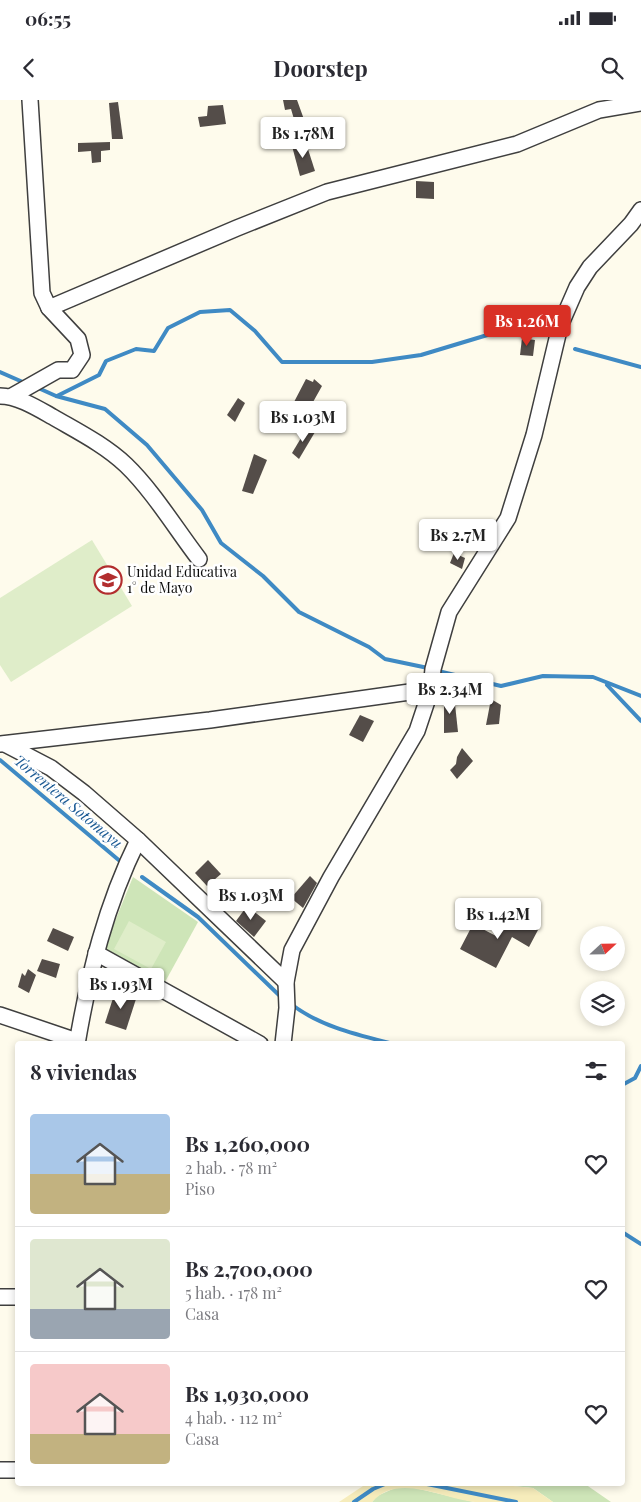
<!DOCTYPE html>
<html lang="es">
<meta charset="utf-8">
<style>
body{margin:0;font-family:"Playfair Display",serif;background:#f2f2f3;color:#2b2b33;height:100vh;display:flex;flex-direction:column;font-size:19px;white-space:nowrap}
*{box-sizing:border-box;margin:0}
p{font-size:16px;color:#7c7c81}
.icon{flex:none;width:28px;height:28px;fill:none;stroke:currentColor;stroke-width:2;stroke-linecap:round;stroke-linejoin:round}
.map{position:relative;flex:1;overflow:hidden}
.side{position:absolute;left:15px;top:941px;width:610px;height:445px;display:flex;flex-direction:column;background:#fff;border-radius:5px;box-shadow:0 2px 8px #0003}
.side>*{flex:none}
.needle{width:32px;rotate:68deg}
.buttons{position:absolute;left:580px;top:826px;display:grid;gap:10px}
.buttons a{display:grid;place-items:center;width:45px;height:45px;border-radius:50%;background:#fff;box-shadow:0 2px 8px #0003;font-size:25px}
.price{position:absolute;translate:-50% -42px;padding:0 11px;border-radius:5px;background:#fff;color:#222;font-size:16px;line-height:32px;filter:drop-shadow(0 1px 2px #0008)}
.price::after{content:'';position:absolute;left:50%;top:30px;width:15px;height:11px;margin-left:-8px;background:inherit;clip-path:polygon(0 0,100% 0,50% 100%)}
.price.on{background:#d93025;color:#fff}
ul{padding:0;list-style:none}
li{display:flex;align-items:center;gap:15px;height:125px;padding:0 15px}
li+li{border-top:1px solid #e1e1e2}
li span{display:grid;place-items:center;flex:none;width:140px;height:100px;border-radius:5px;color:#555}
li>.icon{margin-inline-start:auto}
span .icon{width:60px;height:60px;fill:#fffc;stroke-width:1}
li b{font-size:21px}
h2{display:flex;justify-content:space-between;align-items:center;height:60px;padding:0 15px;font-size:21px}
.status{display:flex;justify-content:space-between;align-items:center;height:35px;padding:0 25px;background:#fff;direction:ltr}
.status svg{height:14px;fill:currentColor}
header{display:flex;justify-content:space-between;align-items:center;height:65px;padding:0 15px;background:#fff;font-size:22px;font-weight:700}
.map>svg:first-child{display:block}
.green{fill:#cee5b8}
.sand{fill:#f6ecbb}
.pitch{fill:#dfedc9}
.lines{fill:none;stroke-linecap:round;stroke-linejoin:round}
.stream{stroke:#3f8ac4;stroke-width:4}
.building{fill:#544d49}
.minor-casing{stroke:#3f3f3f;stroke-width:18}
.minor{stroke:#fff;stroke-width:15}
.labels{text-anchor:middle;stroke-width:5;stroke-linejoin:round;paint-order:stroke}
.poi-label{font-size:14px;fill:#0c0c0c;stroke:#fff;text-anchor:start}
.water-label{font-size:15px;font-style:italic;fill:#1e5c95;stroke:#fff}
</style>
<div class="status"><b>06:55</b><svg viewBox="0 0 49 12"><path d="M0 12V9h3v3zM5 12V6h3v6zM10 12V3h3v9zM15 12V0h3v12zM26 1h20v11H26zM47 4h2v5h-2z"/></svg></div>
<header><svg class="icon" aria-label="back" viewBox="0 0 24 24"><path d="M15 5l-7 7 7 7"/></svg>Doorstep<svg class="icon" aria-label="search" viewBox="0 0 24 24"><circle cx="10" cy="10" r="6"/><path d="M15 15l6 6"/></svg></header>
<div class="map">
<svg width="641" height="1402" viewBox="0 0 641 1402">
<rect width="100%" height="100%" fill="#fefbec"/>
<g class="green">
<path d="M 133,777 L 198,822 L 165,882 L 104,848 Z"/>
<path d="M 494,1384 L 585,1384 L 611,1402 L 553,1402 L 533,1388 Z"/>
<path d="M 395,1388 L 415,1388 L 474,1402 L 372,1402 L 377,1396 Z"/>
</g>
<path class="sand" d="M 366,1384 L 494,1384 L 533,1388 L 553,1402 C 527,1402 500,1402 475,1402 C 443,1399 398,1372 372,1402 L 339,1402 Z"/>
<g class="pitch">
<path d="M 92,440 L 132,506 L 11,582 L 0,565 L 0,498 Z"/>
<path d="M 129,821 L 166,842 L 151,869 L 114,849 Z"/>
</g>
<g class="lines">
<g class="stream">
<path d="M 575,249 L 641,267"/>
<path d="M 0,272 L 25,283"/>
<path d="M 36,287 L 56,296 L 105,309 L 147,345 L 202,410 L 221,443 L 263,476 L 299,512 L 369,547 L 385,559 L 428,568"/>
<path d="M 57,296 L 99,275 L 106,261 L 136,249 L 154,251 L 168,228 L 200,212 L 230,210 L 255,231 L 282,262 L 372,262 L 421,255 L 494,233 L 523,227 L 545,231"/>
<path d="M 438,571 L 501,586 L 543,576 L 593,577 L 641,596"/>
<path d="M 607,585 L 641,621"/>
<path d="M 0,660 L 121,762"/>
<path d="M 142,777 L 198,817 L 281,897"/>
<path d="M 291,904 C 321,927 358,935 393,944"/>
<path d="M 622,985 L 635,978 L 641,966"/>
<path d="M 622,1132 L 641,1144"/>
<path d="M 427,1384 L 516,1402"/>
<path d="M 354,1402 L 373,1389 L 385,1384"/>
</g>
</g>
<g class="building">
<path d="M 283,0 L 297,0 L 306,25 L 296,26 L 291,9 L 285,10 Z"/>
<path d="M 118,2 L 123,39 L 112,39 L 109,3 Z"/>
<path d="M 223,5 L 226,24 L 200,27 L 198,17 L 207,16 L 208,6 Z"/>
<path d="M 110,42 L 110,50 L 101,51 L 101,62 L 92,63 L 91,51 L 78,52 L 78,43 Z"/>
<path d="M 306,43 L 315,71 L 300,76 L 292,46 Z"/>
<path d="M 416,81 L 434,82 L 434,99 L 416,98 Z"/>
<path d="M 522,238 L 535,240 L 533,256 L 520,255 Z"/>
<path d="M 306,279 L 313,282 L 314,279 L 322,286 L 308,311 L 294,302 Z"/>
<path d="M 238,298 L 245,303 L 235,322 L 227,315 Z"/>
<path d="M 307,328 L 315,332 L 299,359 L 292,353 Z"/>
<path d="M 254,354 L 267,360 L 253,394 L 242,391 Z"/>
<path d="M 454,453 L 465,458 L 462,469 L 450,463 Z"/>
<path d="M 454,595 L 458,632 L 444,633 L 444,598 Z"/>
<path d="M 491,599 L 501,605 L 499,624 L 486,625 Z"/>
<path d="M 360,615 L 374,621 L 363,642 L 349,635 Z"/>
<path d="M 462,648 L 473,661 L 457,679 L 450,670 L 456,664 L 457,657 Z"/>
<path d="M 208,760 L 221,774 L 207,786 L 195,773 Z"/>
<path d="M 310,776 L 317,783 L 303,808 L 291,798 Z"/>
<path d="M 247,806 L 266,821 L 254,837 L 236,821 Z"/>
<path d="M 518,811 L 528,817 L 525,822 L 538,830 L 529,847 L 512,837 L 496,868 L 460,849 L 473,824 L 498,837 L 508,817 L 513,820 Z"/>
<path d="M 53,828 L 74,837 L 68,851 L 47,841 Z"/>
<path d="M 42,859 L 60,864 L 56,878 L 37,871 Z"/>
<path d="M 28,869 L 36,875 L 29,893 L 18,887 L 22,873 L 25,876 Z"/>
<path d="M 116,889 L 136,899 L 126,930 L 105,923 Z"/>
</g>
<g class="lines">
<g class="minor-casing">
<g id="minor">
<path d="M 49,208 L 237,128 L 327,92 L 517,44 L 599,10 L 641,3"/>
<path d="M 0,296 C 18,296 37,308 53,317 C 77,331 105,345 126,365 C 153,391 176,429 199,459"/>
<path d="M 12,296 L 58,270 L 72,270 L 82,255 L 78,239 L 49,208 L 42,193 L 30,0"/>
<path d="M 0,644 L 210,620 L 431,589"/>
<path d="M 5,644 L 51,668 L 84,693 L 138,740 L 286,882"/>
<path d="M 96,853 L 260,944"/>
<path d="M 0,915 L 77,941"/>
<path d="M 77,944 C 89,873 106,805 138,740"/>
<path d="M 283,944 L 287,908 L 286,882 L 292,850 L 331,777 L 417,631 L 431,589 L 433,569 L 449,512 L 508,418 L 534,335 L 560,226 L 577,187 L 590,167 L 631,124 L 641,110"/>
<path d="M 0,1197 L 18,1197"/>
<path d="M 0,1370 L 18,1370"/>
</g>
</g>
<use href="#minor" class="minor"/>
</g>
<defs>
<g id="school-ring" transform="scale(1.4375)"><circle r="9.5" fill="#fff" stroke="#b22d2e" stroke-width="1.5"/><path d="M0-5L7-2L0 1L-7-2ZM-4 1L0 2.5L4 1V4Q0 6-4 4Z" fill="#b22d2e"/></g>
</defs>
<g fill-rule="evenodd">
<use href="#school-ring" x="108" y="480"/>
</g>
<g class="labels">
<g class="poi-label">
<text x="127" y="477">Unidad Educativa<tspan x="127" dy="16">1° de Mayo</tspan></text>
</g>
<g class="water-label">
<text transform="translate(68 702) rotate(40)" y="5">Torrentera Sotomayu</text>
</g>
</g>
</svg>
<div class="buttons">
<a><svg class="needle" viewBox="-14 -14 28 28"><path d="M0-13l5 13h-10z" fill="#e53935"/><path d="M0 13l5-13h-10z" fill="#7c7c81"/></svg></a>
<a><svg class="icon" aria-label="layers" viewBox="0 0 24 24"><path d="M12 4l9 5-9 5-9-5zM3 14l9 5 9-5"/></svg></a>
</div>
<b class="price" style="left:303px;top:59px">Bs 1.78M</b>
<b class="price on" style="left:527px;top:247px">Bs 1.26M</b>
<b class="price" style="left:303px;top:343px">Bs 1.03M</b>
<b class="price" style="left:458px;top:461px">Bs 2.7M</b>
<b class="price" style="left:450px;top:615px">Bs 2.34M</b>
<b class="price" style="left:251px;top:821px">Bs 1.03M</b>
<b class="price" style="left:498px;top:840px">Bs 1.42M</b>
<b class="price" style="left:121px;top:910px">Bs 1.93M</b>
<section class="side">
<h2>8 viviendas<svg class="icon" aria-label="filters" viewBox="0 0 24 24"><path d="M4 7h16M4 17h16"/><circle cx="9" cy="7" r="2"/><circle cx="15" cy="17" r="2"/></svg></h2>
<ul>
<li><span style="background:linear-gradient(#a9c7e8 60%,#c2b280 0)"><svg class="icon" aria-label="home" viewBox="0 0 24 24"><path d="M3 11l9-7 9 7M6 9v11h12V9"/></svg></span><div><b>Bs 1,260,000</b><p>2 hab. · 78 m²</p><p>Piso</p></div><svg class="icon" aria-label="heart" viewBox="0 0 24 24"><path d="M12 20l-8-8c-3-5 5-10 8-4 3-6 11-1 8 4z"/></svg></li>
<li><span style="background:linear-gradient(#dfe7d0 70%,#9aa5b1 0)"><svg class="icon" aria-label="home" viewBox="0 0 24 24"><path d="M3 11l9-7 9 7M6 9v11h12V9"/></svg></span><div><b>Bs 2,700,000</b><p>5 hab. · 178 m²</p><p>Casa</p></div><svg class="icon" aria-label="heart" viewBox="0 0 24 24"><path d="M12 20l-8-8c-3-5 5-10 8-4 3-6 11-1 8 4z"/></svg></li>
<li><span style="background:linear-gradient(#f6c9c9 70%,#c2b280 0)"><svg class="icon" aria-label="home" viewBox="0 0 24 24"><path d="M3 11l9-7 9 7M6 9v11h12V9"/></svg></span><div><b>Bs 1,930,000</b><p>4 hab. · 112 m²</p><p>Casa</p></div><svg class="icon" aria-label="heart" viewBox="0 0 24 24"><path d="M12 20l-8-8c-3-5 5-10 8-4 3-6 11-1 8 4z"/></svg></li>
</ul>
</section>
</div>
